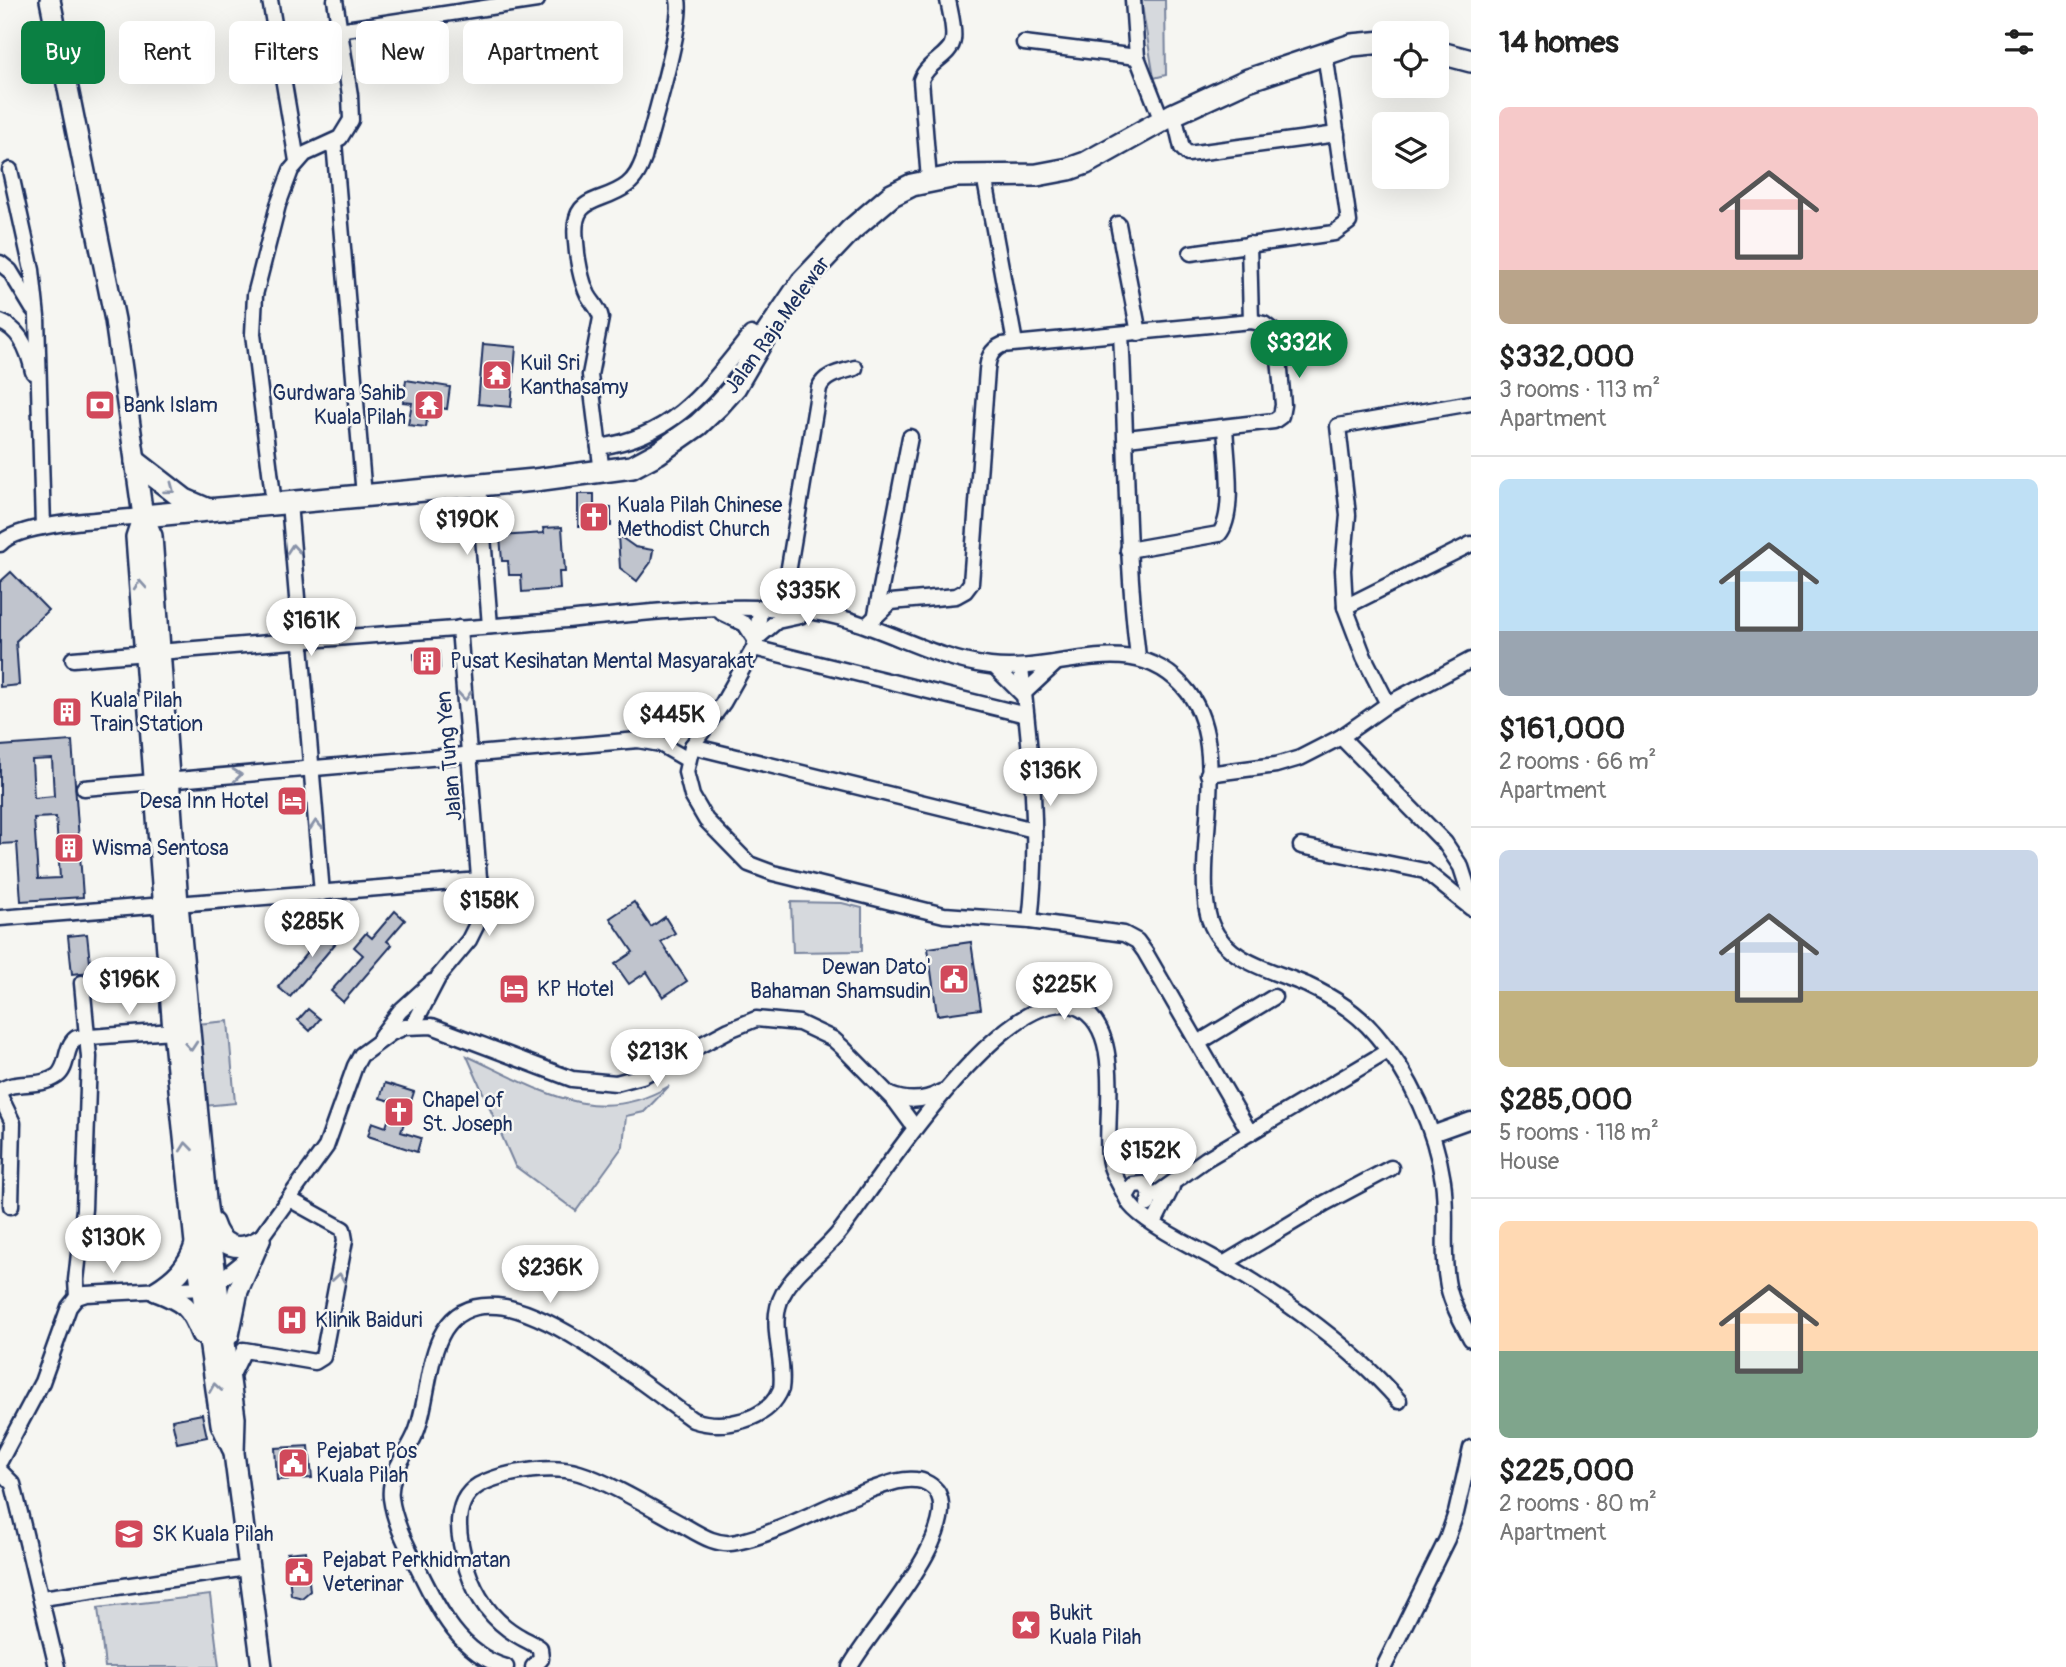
<!DOCTYPE html>
<meta charset="utf-8">
<style>
body{margin:0;font-family:Pangolin,sans-serif;background:#f6f6f6;color:#222;height:100vh;display:flex;flex-direction:column;font-size:26px;white-space:nowrap}
*{box-sizing:border-box;margin:0}
p{font-size:23px;color:#767676}
.icon{flex:none;width:38px;height:38px;fill:none;stroke:currentColor;stroke-width:2;stroke-linecap:round;stroke-linejoin:round}
.map{position:relative;flex:1;overflow:hidden}
.panel{display:flex;flex-direction:column;background:#fff;width:595px}
.panel>*{flex:none}
.banner{position:absolute;left:21px;top:21px;width:665px;height:63px;display:flex;gap:14px}
.controls{position:absolute;left:1372px;top:21px;display:grid;gap:14px}
.controls a{display:grid;place-items:center;width:77px;height:77px;border-radius:10px;background:#fff;box-shadow:0 7px 28px #0002;font-size:35px}
.price{position:absolute;translate:-50% -60px;padding:0 16px;border-radius:24px;background:#fff;color:#222;font-size:23px;line-height:46px;filter:drop-shadow(0 2px 4px #0008)}
.price::after{content:'';position:absolute;left:50%;top:42px;width:21px;height:16px;margin-left:-10px;background:inherit;clip-path:polygon(0 0,100% 0,50% 100%)}
.price.current{background:#0b8043;color:#fff}
ul{padding:0;list-style:none}
li{display:grid;align-content:center;gap:14px;height:371px;padding:0 28px}
li+li{border-top:2px solid #e0e0e0}
li span{display:grid;place-items:center;height:217px;border-radius:10px;color:#555}
li>.icon{margin-inline-start:auto}
span .icon{width:126px;height:126px;fill:#fffc;stroke-width:1}
li b{font-size:30px}
h2{display:flex;justify-content:space-between;align-items:center;height:84px;padding:0 28px;font-size:30px}
.pill{padding:0 24px;border-radius:10px;background:#fff;box-shadow:0 7px 28px #0002;font-size:24px;line-height:63px}
.pill.current{background:#0b8043;color:#fff}
main{display:flex;flex:1;min-height:0}
.map>svg:first-child{display:block}
.green{fill:#d6d9dd;stroke:#78849e;stroke-width:2}
.building{fill:#c0c4cd;stroke:#1b2f5e;stroke-width:2;fill-rule:evenodd}
.lines{fill:none;stroke-linecap:round;stroke-linejoin:round}
.minor-casing{stroke:#1b2f5e;stroke-width:19}
.major-casing{stroke:#1b2f5e;stroke-width:24}
.highway-casing{stroke:#1b2f5e;stroke-width:26}
.minor{stroke:#f6f6f2;stroke-width:14}
.major{stroke:#f6f6f2;stroke-width:19}
.highway{stroke:#f6f6f2;stroke-width:21}
.oneway{stroke:#8892a8}
.labels{text-anchor:middle;stroke-width:5;stroke-linejoin:round;paint-order:stroke}
.street-label{font-size:21px;fill:#1b2f5e;stroke:#f6f6f2}
.poi-label{font-size:21px;fill:#1b2f5e;stroke:#f6f6f2;text-anchor:start}
</style>
<main>
<div class="map">
<svg width="1471" height="1667" viewBox="0 0 1471 1667">
<rect width="100%" height="100%" fill="#f6f6f2"/>
<filter id="ink" filterUnits="userSpaceOnUse"><feTurbulence type="fractalNoise" baseFrequency=".0143" numOctaves="2"/><feDisplacementMap in="SourceGraphic" scale="14" xChannelSelector="R" yChannelSelector="G"/><feConvolveMatrix kernelMatrix="1 2 1 2 8 2 1 2 1" color-interpolation-filters="sRGB"/></filter>
<g filter="url(#ink)">
<g class="green">
<path d="M 1141,0 L 1165,0 L 1166,75 L 1154,78 Z"/>
<path d="M 791,902 L 842,903 L 862,908 L 862,951 L 793,952 Z"/>
<path d="M 228,1021 L 235,1103 L 204,1106 L 197,1024 Z"/>
<path d="M 467,1056 C 535,1087 596,1130 669,1086 L 644,1112 L 626,1116 L 623,1146 L 576,1211 L 515,1166 Z"/>
<path d="M 210,1595 L 219,1667 L 105,1667 L 98,1608 Z"/>
</g>
<g class="building">
<path d="M 483,344 L 516,347 L 511,407 L 478,404 Z"/>
<path d="M 406,380 L 450,387 L 447,409 L 429,406 L 426,427 L 408,425 L 412,403 L 403,402 Z"/>
<path d="M 578,494 L 594,494 L 594,508 L 611,508 L 611,526 L 578,526 Z"/>
<path d="M 562,527 L 565,572 L 559,572 L 560,589 L 522,592 L 521,575 L 509,575 L 508,561 L 502,561 L 500,536 L 544,533 L 543,528 Z"/>
<path d="M 618,535 L 635,547 L 653,550 L 651,562 L 637,581 L 620,568 Z"/>
<path d="M 11,572 L 48,610 L 16,641 L 19,685 L 0,687 L 0,582 Z"/>
<path d="M 439,652 L 440,668 L 415,671 L 414,654 Z"/>
<path d="M 72,741 L 83,897 L 21,901 L 17,843 L 0,844 L 0,746 ZM 52,759 L 54,796 L 34,798 L 32,760 ZM 56,817 L 60,878 L 38,879 L 34,818 Z"/>
<path d="M 634,902 L 651,927 L 665,917 L 675,933 L 661,942 L 687,981 L 663,997 L 647,972 L 629,984 L 615,964 L 633,952 L 610,918 Z"/>
<path d="M 395,911 L 405,920 L 387,941 L 392,945 L 343,1002 L 331,991 L 363,955 L 354,947 L 366,933 L 372,938 Z"/>
<path d="M 334,921 L 346,931 L 290,997 L 278,987 Z"/>
<path d="M 87,934 L 91,972 L 72,974 L 68,936 Z"/>
<path d="M 971,942 L 981,1009 L 937,1015 L 928,948 Z"/>
<path d="M 308,1009 L 320,1019 L 310,1031 L 298,1020 Z"/>
<path d="M 385,1083 L 414,1092 L 401,1132 L 421,1138 L 417,1152 L 368,1136 L 372,1122 L 386,1127 L 394,1102 L 380,1098 Z"/>
<path d="M 202,1414 L 207,1437 L 177,1443 L 172,1420 Z"/>
<path d="M 309,1446 L 312,1478 L 277,1480 L 275,1448 Z"/>
<path d="M 306,1551 L 310,1591 L 302,1598 L 291,1595 L 287,1553 Z"/>
</g>
<g class="lines">
<g class="minor-casing">
<g id="minor">
<path d="M 270,0 L 297,161"/>
<path d="M 1133,0 L 1137,57 L 1162,121"/>
<path d="M 339,30 L 537,0"/>
<path d="M 1024,43 L 1137,57"/>
<path d="M 1174,114 L 1182,148 L 1188,154 L 1337,134"/>
<path d="M 334,142 L 364,496"/>
<path d="M 10,170 L 32,270 L 37,317 L 43,527"/>
<path d="M 984,175 L 1015,343"/>
<path d="M 929,180 L 921,80 C 927,62 951,56 953,40 C 955,28 950,12 948,0"/>
<path d="M 1118,224 L 1139,333"/>
<path d="M 1249,244 L 1251,321"/>
<path d="M 1191,253 L 1334,233 L 1349,222 L 1325,53"/>
<path d="M 0,263 L 10,271 L 33,309"/>
<path d="M 0,322 C 21,329 29,352 33,372"/>
<path d="M 1121,334 C 1127,442 1125,550 1138,657"/>
<path d="M 599,447 C 675,436 706,390 751,334 L 762,341"/>
<path d="M 602,473 L 590,375 L 601,318 C 599,308 593,304 588,295 C 581,281 577,258 576,242 C 570,193 601,205 627,185 C 636,178 640,169 644,158 C 651,129 684,22 678,0"/>
<path d="M 479,485 L 490,626"/>
<path d="M 289,503 L 322,893"/>
<path d="M 274,504 L 253,334 L 255,295 L 278,205 L 291,170 L 305,154 L 340,138 L 351,120 L 350,95 L 335,0"/>
<path d="M 0,544 C 20,522 112,519 143,516"/>
<path d="M 1128,550 L 1219,534 C 1236,515 1226,453 1225,427"/>
<path d="M 761,607 L 754,648 L 723,703 L 692,746 L 686,772 L 692,796 L 706,820 L 749,864 L 773,873 L 944,915 L 1030,921 L 1124,934 L 1137,941 L 1145,952 L 1250,1133"/>
<path d="M 1345,607 L 1343,570 L 1348,515 L 1338,426 L 1471,403"/>
<path d="M 782,609 L 819,388 C 825,374 842,372 855,368"/>
<path d="M 722,613 L 745,624 L 756,641"/>
<path d="M 876,614 L 910,437"/>
<path d="M 868,624 L 891,602 L 956,596 L 965,591 L 971,583 L 987,370 C 988,358 991,350 1002,345 L 1251,321 L 1264,324 L 1277,334 L 1283,405 L 1281,416 L 1274,421 L 1127,438"/>
<path d="M 757,638 L 777,621 L 800,616"/>
<path d="M 754,648 L 1026,715"/>
<path d="M 73,659 C 222,646 372,635 521,624 C 613,617 707,602 798,610 C 871,616 923,658 990,666 C 1060,675 1135,625 1188,692 C 1226,741 1202,830 1205,889 C 1206,901 1206,914 1212,926 C 1228,962 1274,971 1307,985 C 1333,997 1358,1013 1376,1035 C 1411,1075 1435,1129 1443,1181 C 1448,1216 1441,1252 1448,1286 C 1452,1305 1462,1322 1471,1339"/>
<path d="M 995,667 L 1024,696"/>
<path d="M 1021,668 C 1031,751 1040,838 1030,921"/>
<path d="M 1024,693 L 1055,664"/>
<path d="M 1388,704 L 1364,657 L 1345,607 L 1471,544"/>
<path d="M 1341,737 L 1445,843 L 1461,867 L 1471,898"/>
<path d="M 692,746 L 1034,830"/>
<path d="M 1208,774 L 1276,765 L 1300,758 L 1341,737 L 1388,704 L 1471,660"/>
<path d="M 84,788 L 638,740 L 660,744 L 688,760"/>
<path d="M 1301,846 L 1425,871 L 1471,908"/>
<path d="M 0,918 L 480,880"/>
<path d="M 413,1026 L 439,976 L 469,940 L 476,926 L 480,890 L 459,628"/>
<path d="M 381,1036 L 400,1011 L 432,982"/>
<path d="M 1198,1043 L 1274,997"/>
<path d="M 0,1091 C 15,1079 38,1089 57,1076 C 69,1067 64,1047 76,1038 L 173,1031"/>
<path d="M 890,1095 C 908,1102 925,1101 941,1092"/>
<path d="M 0,1096 L 13,1123 L 11,1206"/>
<path d="M 1432,1134 L 1471,1120"/>
<path d="M 1127,1195 L 1133,1185 L 1144,1184 L 1151,1194 L 1148,1204"/>
<path d="M 1151,1198 L 1206,1159 L 1388,1051"/>
<path d="M 1157,1217 L 1172,1187"/>
<path d="M 1225,1263 L 1325,1203 L 1391,1168"/>
<path d="M 77,1297 L 76,1280 L 84,1209 L 89,1057 L 82,983"/>
<path d="M 230,1379 L 244,1350 L 315,1362 L 323,1357 L 345,1240 L 343,1229 L 289,1199"/>
<path d="M 0,1461 L 42,1382 L 69,1307 L 77,1297 L 86,1294 L 201,1288 L 217,1283 L 243,1262 L 326,1147 L 355,1066 L 361,1055 L 391,1033 L 405,1027 L 432,1026 L 572,1079 L 616,1083 L 642,1076 L 729,1030 L 756,1019 L 799,1023 L 833,1039 L 843,1048 L 896,1102 L 913,1125"/>
<path d="M 0,1471 L 13,1484 L 57,1667"/>
<path d="M 42,1598 L 247,1568"/>
<path d="M 506,1667 C 457,1653 436,1604 415,1562 C 405,1542 394,1521 391,1498 C 388,1471 409,1453 417,1430 C 434,1384 424,1300 497,1306 C 552,1310 646,1386 693,1420 C 723,1430 768,1421 781,1389 C 786,1359 767,1323 783,1294 C 796,1269 824,1253 841,1230 C 878,1182 1007,978 1077,1007 C 1125,1028 1104,1115 1109,1157 C 1110,1171 1122,1188 1128,1201 C 1135,1216 1178,1239 1193,1247 C 1263,1283 1347,1341 1399,1401"/>
<path d="M 533,1667 L 541,1659 L 540,1648 C 533,1643 525,1640 517,1635 C 492,1620 476,1597 467,1569 C 458,1538 449,1497 485,1482 C 511,1471 552,1465 579,1473 C 609,1482 655,1510 683,1525 C 700,1535 718,1547 737,1542 C 783,1532 825,1505 870,1490 C 885,1485 901,1478 916,1480 C 924,1480 934,1486 938,1493 C 959,1536 870,1629 850,1667"/>
<path d="M 1384,1667 L 1447,1539 L 1456,1513 L 1471,1448"/>
</g>
</g>
<g class="major-casing">
<g id="major">
<path d="M 50,0 L 115,320 L 143,516 L 152,536 L 178,904 L 206,1200 L 235,1418 L 234,1453 L 262,1667"/>
<path d="M 143,516 L 136,537 L 173,1031 L 195,1243 L 221,1424 L 232,1448"/>
<path d="M 213,1223 C 221,1248 238,1252 260,1240"/>
<path d="M 156,1291 C 184,1302 190,1306 201,1334"/>
<path d="M 156,1291 C 175,1279 188,1267 195,1245"/>
<path d="M 229,1335 L 238,1291 L 260,1240"/>
</g>
</g>
<g class="highway-casing">
<g id="highway">
<path d="M 1437,52 L 1471,61"/>
<path d="M 136,462 L 185,500 L 206,509"/>
<path d="M 143,516 L 535,480 L 632,467 L 658,453 L 698,425 L 718,406 L 735,387 L 762,341 L 802,282 L 851,230 L 892,195 L 912,185 L 956,176 L 1037,175 L 1069,169 L 1086,163 L 1174,114 L 1248,80 L 1352,45 L 1384,42"/>
</g>
</g>
<use href="#minor" class="minor"/>
<use href="#major" class="major"/>
<use href="#highway" class="highway"/>
</g>
<defs><path id="oneway-chevron" d="M-2-3.5L2.5 0L-2 3.5" fill="none" stroke-width="1.6" stroke-linecap="round" stroke-linejoin="round" transform="scale(1.75)"/></defs>
<g class="oneway">
<use href="#oneway-chevron" transform="translate(170 489) rotate(37)"/>
<use href="#oneway-chevron" transform="translate(293 549) rotate(-95)"/>
<use href="#oneway-chevron" transform="translate(140 585) rotate(-94)"/>
<use href="#oneway-chevron" transform="translate(465 696) rotate(85)"/>
<use href="#oneway-chevron" transform="translate(237 775) rotate(-5)"/>
<use href="#oneway-chevron" transform="translate(316 825) rotate(-95)"/>
<use href="#oneway-chevron" transform="translate(191 1046) rotate(85)"/>
<use href="#oneway-chevron" transform="translate(186 1147) rotate(-96)"/>
<use href="#oneway-chevron" transform="translate(339 1278) rotate(-81)"/>
<use href="#oneway-chevron" transform="translate(215 1388) rotate(-99)"/>
</g>
</g>
<defs>
<g id="temple-square" transform="scale(1.575)"><rect x="-9" y="-9" width="18" height="18" rx="4" fill="#d1495b" stroke="#f6f6f2"/><path d="M0-6L5-2H3V0L6.5 2.5H4V6H1.5V3h-3V6H-4V2.5H-6.5L-3 0V-2H-5Z" fill="#fff"/></g>
<g id="bank-square" transform="scale(1.575)"><rect x="-9" y="-9" width="18" height="18" rx="4" fill="#d1495b" stroke="#f6f6f2"/><path d="M-6-4H6V4H-6ZM0-2.3a2.3 2.3 0 1 0 0 4.6a2.3 2.3 0 1 0 0-4.6Z" fill="#fff"/></g>
<g id="church-square" transform="scale(1.575)"><rect x="-9" y="-9" width="18" height="18" rx="4" fill="#d1495b" stroke="#f6f6f2"/><path d="M-1.2-6h2.4v3.5h3.3v2.4h-3.3V6h-2.4V-.1h-3.3v-2.4h3.3Z" fill="#fff"/></g>
<g id="building-square" transform="scale(1.575)"><rect x="-9" y="-9" width="18" height="18" rx="4" fill="#d1495b" stroke="#f6f6f2"/><path d="M-4-6H4V6H1V3H-1V6H-4ZM-2.5-4.3h1.7v1.8h-1.7ZM.8-4.3h1.7v1.8H.8ZM-2.5-1h1.7V.8h-1.7ZM.8-1h1.7V.8H.8Z" fill="#fff"/></g>
<g id="hotel-square" transform="scale(1.575)"><rect x="-9" y="-9" width="18" height="18" rx="4" fill="#d1495b" stroke="#f6f6f2"/><path d="M-6-4.5h1.5V1H6V5H4.5V3h-9V5H-6ZM-4 0a1.8 1.8 0 1 1 3.6 0ZM.5 0V-2.5h3Q6-2.5 6 0Z" fill="#fff"/></g>
<g id="civic-square" transform="scale(1.575)"><rect x="-9" y="-9" width="18" height="18" rx="4" fill="#d1495b" stroke="#f6f6f2"/><path d="M-.6-6.5H3V-4.5H.6V-3L4-1V1h2V6H-6V1h2V-1L-.6-3ZM-1.2 2.5V6h2.4V2.5Z" fill="#fff"/></g>
<g id="hospital-square" transform="scale(1.575)"><rect x="-9" y="-9" width="18" height="18" rx="4" fill="#d1495b" stroke="#f6f6f2"/><path d="M-5-5h3v3.5h4V-5h3V5h-3V1.5h-4V5h-3Z" fill="#fff"/></g>
<g id="school-square" transform="scale(1.575)"><rect x="-9" y="-9" width="18" height="18" rx="4" fill="#d1495b" stroke="#f6f6f2"/><path d="M0-5L7-2L0 1L-7-2ZM-4 1L0 2.5L4 1V4Q0 6-4 4Z" fill="#fff"/></g>
<g id="sight-square" transform="scale(1.575)"><rect x="-9" y="-9" width="18" height="18" rx="4" fill="#d1495b" stroke="#f6f6f2"/><path d="M0-6L1.8-2.2L6-1.7L2.9 1.2L3.7 5.4L0 3.3L-3.7 5.4L-2.9 1.2L-6-1.7L-1.8-2.2Z" fill="#fff"/></g>
</defs>
<g fill-rule="evenodd">
<use href="#temple-square" x="497" y="375"/>
<use href="#bank-square" x="100" y="405"/>
<use href="#temple-square" x="429" y="405"/>
<use href="#church-square" x="594" y="517"/>
<use href="#building-square" x="427" y="661"/>
<use href="#building-square" x="67" y="712"/>
<use href="#hotel-square" x="292" y="801"/>
<use href="#building-square" x="69" y="848"/>
<use href="#civic-square" x="954" y="979"/>
<use href="#hotel-square" x="514" y="989"/>
<use href="#church-square" x="399" y="1112"/>
<use href="#hospital-square" x="292" y="1320"/>
<use href="#civic-square" x="293" y="1463"/>
<use href="#school-square" x="129" y="1534"/>
<use href="#civic-square" x="299" y="1572"/>
<use href="#sight-square" x="1026" y="1625"/>
</g>
<g class="labels">
<g class="street-label">
<text transform="translate(777 325) rotate(-54)" y="7">Jalan Raja Melewar</text>
<text transform="translate(449 756) rotate(-95)" y="7">Jalan Tung Yen</text>
</g>
<g class="poi-label">
<text x="520" y="370">Kuil Sri<tspan x="520" dy="24">Kanthasamy</tspan></text>
<text x="406" y="400" text-anchor="end">Gurdwara Sahib<tspan x="406" dy="24">Kuala Pilah</tspan></text>
<text x="123" y="412">Bank Islam</text>
<text x="617" y="512">Kuala Pilah Chinese<tspan x="617" dy="24">Methodist Church</tspan></text>
<text x="450" y="668">Pusat Kesihatan Mental Masyarakat</text>
<text x="90" y="707">Kuala Pilah<tspan x="90" dy="24">Train Station</tspan></text>
<text x="269" y="808" text-anchor="end">Desa Inn Hotel</text>
<text x="92" y="855">Wisma Sentosa</text>
<text x="931" y="974" text-anchor="end">Dewan Dato'<tspan x="931" dy="24">Bahaman Shamsudin</tspan></text>
<text x="537" y="996">KP Hotel</text>
<text x="422" y="1107">Chapel of<tspan x="422" dy="24">St. Joseph</tspan></text>
<text x="315" y="1327">Klinik Baiduri</text>
<text x="316" y="1458">Pejabat Pos<tspan x="316" dy="24">Kuala Pilah</tspan></text>
<text x="152" y="1541">SK Kuala Pilah</text>
<text x="322" y="1567">Pejabat Perkhidmatan<tspan x="322" dy="24">Veterinar</tspan></text>
<text x="1049" y="1620">Bukit<tspan x="1049" dy="24">Kuala Pilah</tspan></text>
</g>
</g>
</svg>
<div class="controls">
<a><svg class="icon" aria-label="locate" viewBox="0 0 24 24"><circle cx="12" cy="12" r="6"/><path d="M12 2v4M12 18v4M2 12h4M18 12h4"/></svg></a>
<a><svg class="icon" aria-label="layers" viewBox="0 0 24 24"><path d="M12 4l9 5-9 5-9-5zM3 14l9 5 9-5"/></svg></a>
</div>
<b class="price current" style="left:1299px;top:380px">$332K</b>
<b class="price" style="left:467px;top:557px">$190K</b>
<b class="price" style="left:808px;top:628px">$335K</b>
<b class="price" style="left:311px;top:658px">$161K</b>
<b class="price" style="left:672px;top:752px">$445K</b>
<b class="price" style="left:1050px;top:808px">$136K</b>
<b class="price" style="left:489px;top:938px">$158K</b>
<b class="price" style="left:312px;top:959px">$285K</b>
<b class="price" style="left:129px;top:1017px">$196K</b>
<b class="price" style="left:1064px;top:1022px">$225K</b>
<b class="price" style="left:657px;top:1089px">$213K</b>
<b class="price" style="left:1150px;top:1188px">$152K</b>
<b class="price" style="left:113px;top:1275px">$130K</b>
<b class="price" style="left:550px;top:1305px">$236K</b>
<div class="banner">
<a class="pill current">Buy</a>
<a class="pill">Rent</a>
<a class="pill">Filters</a>
<a class="pill">New</a>
<a class="pill">Apartment</a>
</div>
</div>
<section class="panel">
<h2>14 homes<svg class="icon" aria-label="filters" viewBox="0 0 24 24"><path d="M4 7h16M4 17h16"/><circle cx="9" cy="7" r="2"/><circle cx="15" cy="17" r="2"/></svg></h2>
<ul>
<li><span style="background:linear-gradient(#f6c9c9 75%,#b9a48a 0)"><svg class="icon" aria-label="home" viewBox="0 0 24 24"><path d="M3 11l9-7 9 7M6 9v11h12V9"/></svg></span><div><b>$332,000</b><p>3 rooms · 113 m²</p><p>Apartment</p></div></li>
<li><span style="background:linear-gradient(#bfe0f5 70%,#9aa5b1 0)"><svg class="icon" aria-label="home" viewBox="0 0 24 24"><path d="M3 11l9-7 9 7M6 9v11h12V9"/></svg></span><div><b>$161,000</b><p>2 rooms · 66 m²</p><p>Apartment</p></div></li>
<li><span style="background:linear-gradient(#c9d6e8 65%,#c2b280 0)"><svg class="icon" aria-label="home" viewBox="0 0 24 24"><path d="M3 11l9-7 9 7M6 9v11h12V9"/></svg></span><div><b>$285,000</b><p>5 rooms · 118 m²</p><p>House</p></div></li>
<li><span style="background:linear-gradient(#ffd9b3 60%,#7fa58c 0)"><svg class="icon" aria-label="home" viewBox="0 0 24 24"><path d="M3 11l9-7 9 7M6 9v11h12V9"/></svg></span><div><b>$225,000</b><p>2 rooms · 80 m²</p><p>Apartment</p></div></li>
</ul>
</section>
</main>
